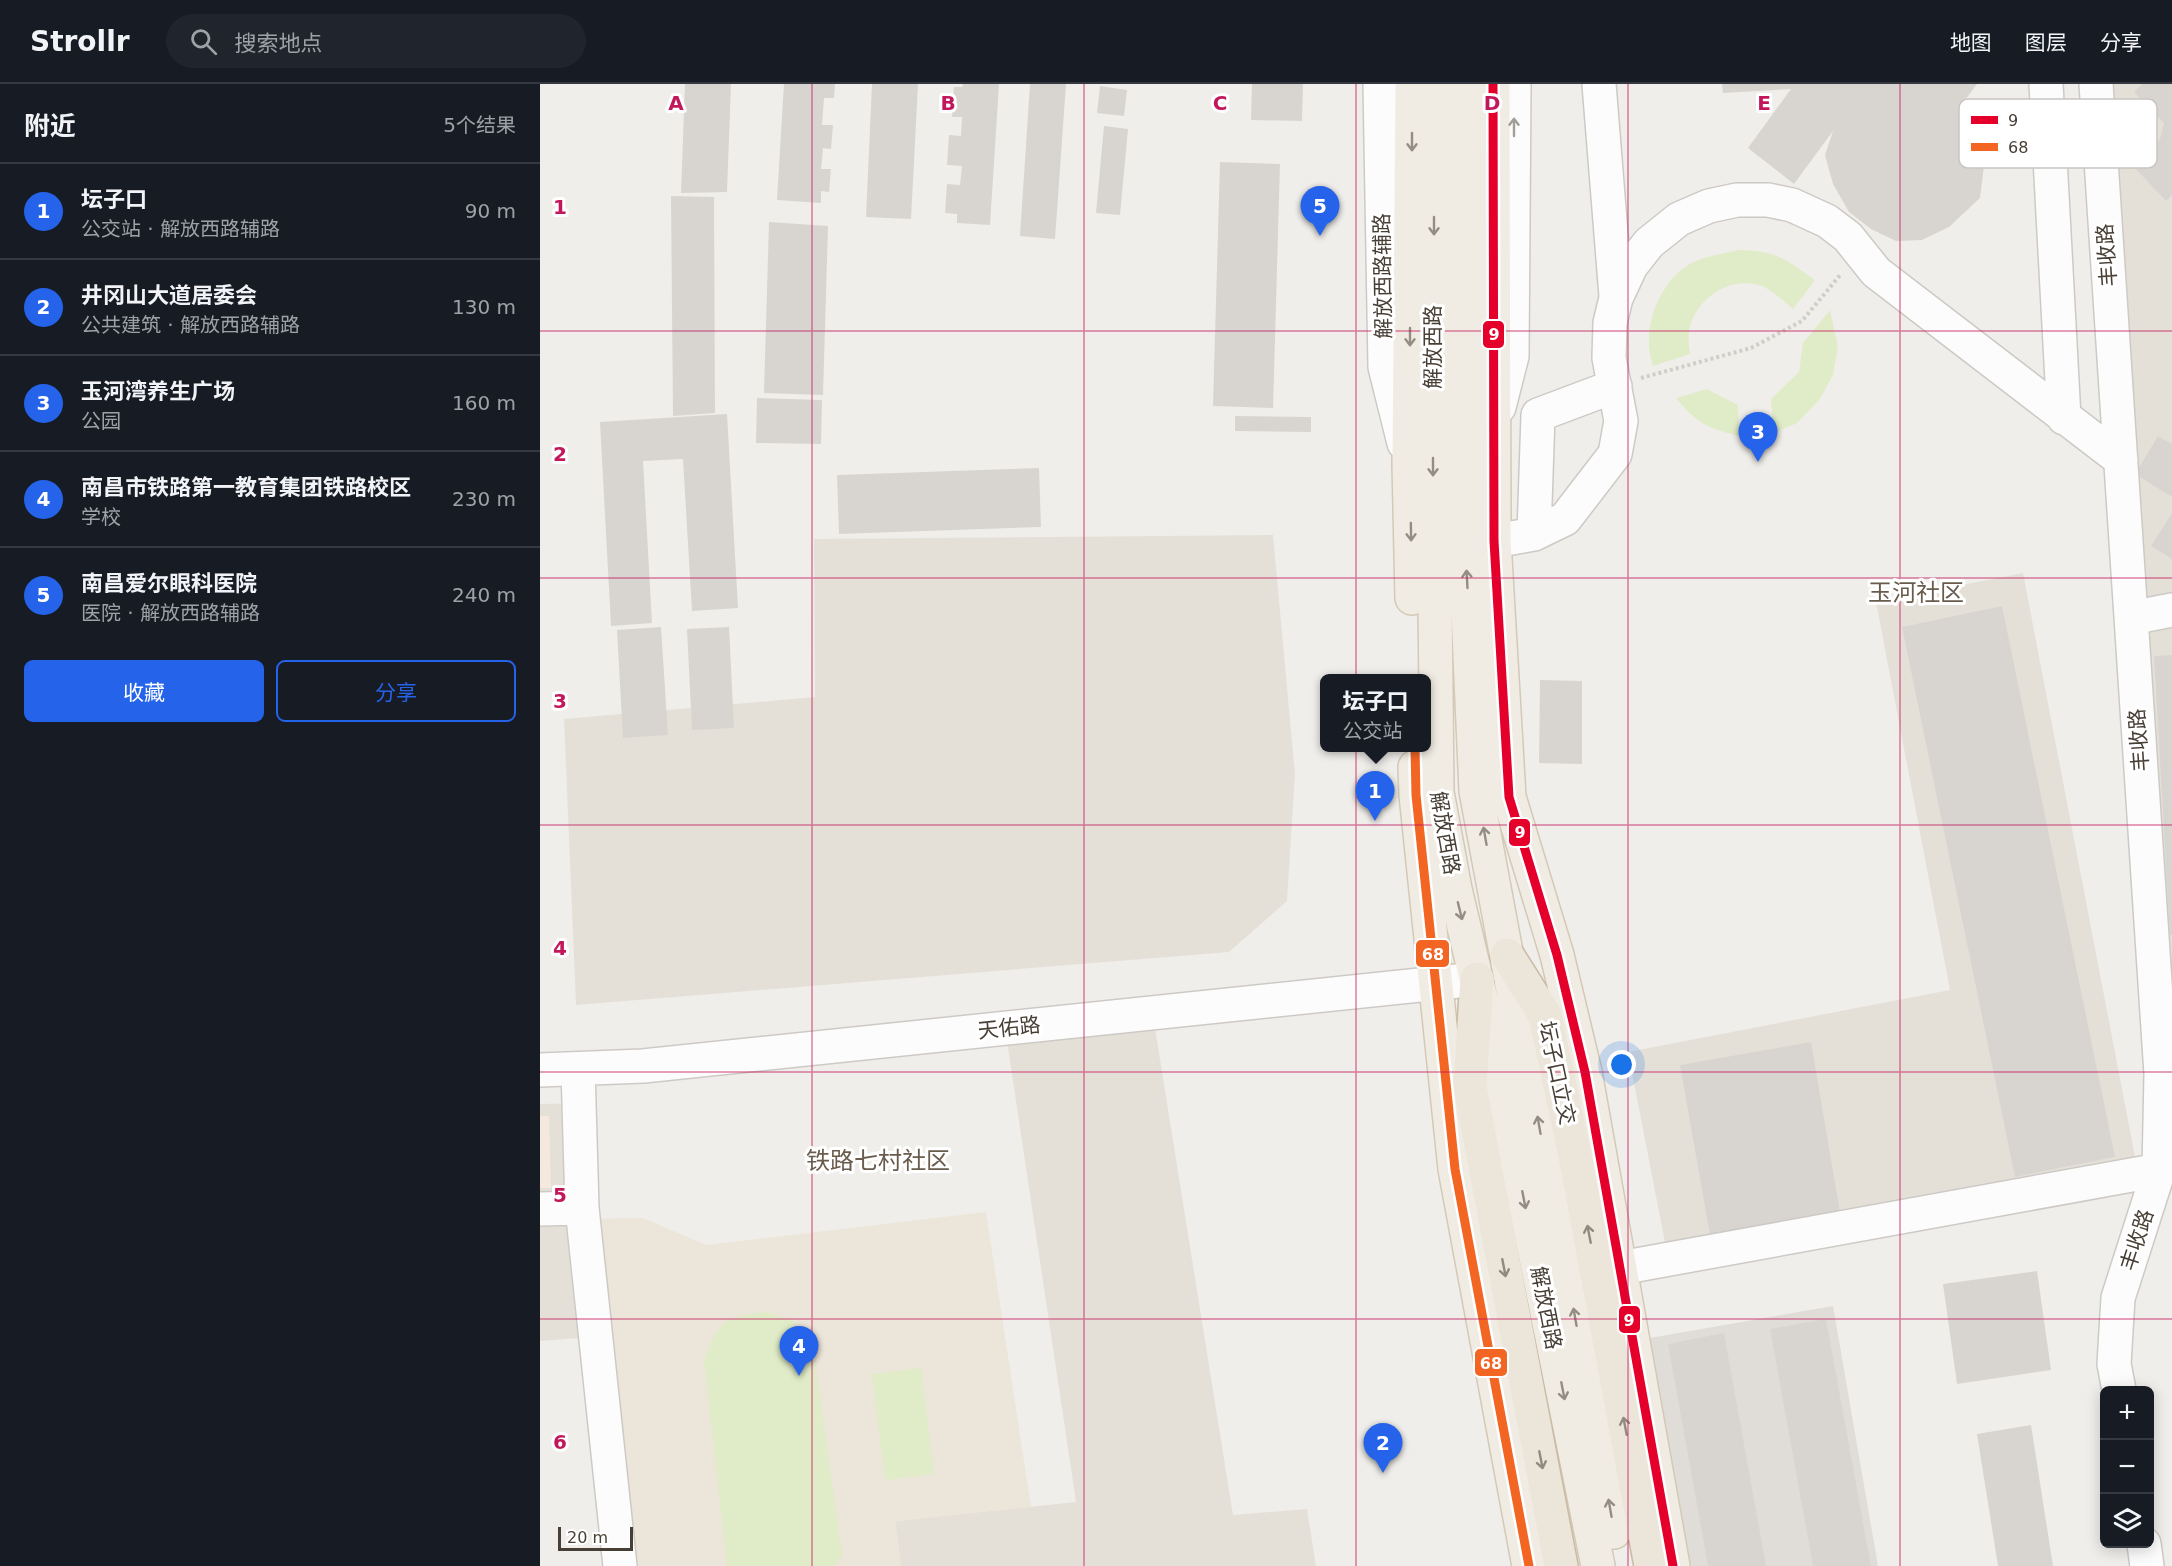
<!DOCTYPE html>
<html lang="zh">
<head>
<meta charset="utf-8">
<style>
	:root { --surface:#171b24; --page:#20242c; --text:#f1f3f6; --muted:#9ea1a6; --line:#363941; --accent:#2563eb }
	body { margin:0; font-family:"DejaVu Sans","Noto Sans SC",sans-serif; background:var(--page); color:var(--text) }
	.controls { position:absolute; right:18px; bottom:18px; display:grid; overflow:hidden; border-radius:9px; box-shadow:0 3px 15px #0003 }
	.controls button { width:54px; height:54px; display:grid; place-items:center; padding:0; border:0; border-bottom:2px solid var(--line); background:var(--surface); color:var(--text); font:30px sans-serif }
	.scale { position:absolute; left:18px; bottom:15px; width:75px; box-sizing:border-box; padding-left:6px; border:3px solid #473f35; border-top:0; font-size:16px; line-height:21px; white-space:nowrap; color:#473f35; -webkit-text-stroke:4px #fff; paint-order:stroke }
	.you { position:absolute; left:1082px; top:981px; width:21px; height:21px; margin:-15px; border:4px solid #fff; border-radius:50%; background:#1a73e8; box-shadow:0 0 0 9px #1a73e833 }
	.badge { display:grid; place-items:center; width:39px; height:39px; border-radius:50%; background:var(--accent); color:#fff; font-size:20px; font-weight:700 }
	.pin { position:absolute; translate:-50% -50px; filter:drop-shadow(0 2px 3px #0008) }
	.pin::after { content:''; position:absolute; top:32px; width:21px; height:18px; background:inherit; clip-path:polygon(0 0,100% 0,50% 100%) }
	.popup { position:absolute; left:780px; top:590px; width:111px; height:78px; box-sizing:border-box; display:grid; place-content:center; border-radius:9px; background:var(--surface); filter:drop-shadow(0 2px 4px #0005); font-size:20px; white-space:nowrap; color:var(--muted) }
	.popup b { font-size:22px; color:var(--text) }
	.popup::after { content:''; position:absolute; left:50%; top:100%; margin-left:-12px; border:12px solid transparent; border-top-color:var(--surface) }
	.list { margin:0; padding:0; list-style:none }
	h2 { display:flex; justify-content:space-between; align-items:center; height:78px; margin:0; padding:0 24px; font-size:26px }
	h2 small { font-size:20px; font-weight:400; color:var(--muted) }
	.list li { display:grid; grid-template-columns:39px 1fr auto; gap:18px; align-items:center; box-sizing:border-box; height:96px; padding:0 24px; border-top:2px solid var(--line) }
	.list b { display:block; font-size:22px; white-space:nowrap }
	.list p { margin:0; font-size:20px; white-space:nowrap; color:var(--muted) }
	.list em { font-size:20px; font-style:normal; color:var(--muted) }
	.actions { display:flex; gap:12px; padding:18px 24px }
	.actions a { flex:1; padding:14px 0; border:2px solid var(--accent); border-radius:9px; text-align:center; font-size:21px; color:var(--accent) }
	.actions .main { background:var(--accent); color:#fff }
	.icon { flex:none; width:33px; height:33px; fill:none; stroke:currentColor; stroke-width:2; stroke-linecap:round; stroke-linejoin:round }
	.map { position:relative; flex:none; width:1632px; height:1482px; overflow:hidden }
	header { display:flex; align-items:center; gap:36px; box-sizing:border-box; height:84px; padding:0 30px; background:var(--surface); border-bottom:2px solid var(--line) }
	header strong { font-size:28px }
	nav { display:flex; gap:33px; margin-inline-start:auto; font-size:21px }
	.search { width:420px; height:54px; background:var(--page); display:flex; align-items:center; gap:15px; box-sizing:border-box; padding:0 21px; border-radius:33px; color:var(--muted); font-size:22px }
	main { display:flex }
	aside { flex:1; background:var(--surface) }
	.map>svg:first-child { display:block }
	.residential { fill:#e5e0d7 }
	.commercial { fill:#f4e9dc }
	.industrial { fill:#e0ddd8 }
	.education { fill:#ece5d9 }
	.green { fill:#e0ecc8 }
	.building { fill:#d8d5d1 }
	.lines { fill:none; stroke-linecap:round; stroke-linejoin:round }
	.minor-casing { stroke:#cdcac6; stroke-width:36 }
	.major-casing { stroke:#d3c9b6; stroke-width:36 }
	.highway-casing { stroke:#c9baa4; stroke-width:36 }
	.path { stroke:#d1ceca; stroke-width:4; stroke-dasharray:3 3; stroke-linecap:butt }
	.minor { stroke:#fdfcfc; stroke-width:33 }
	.major { stroke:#f1ece3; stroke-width:33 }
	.highway { stroke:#ece5d9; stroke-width:33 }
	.bus-1-casing { stroke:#fff; stroke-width:14 }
	.bus-2-casing { stroke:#fff; stroke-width:14 }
	.bus-1 { stroke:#e4002b; stroke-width:9 }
	.bus-2 { stroke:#f26522; stroke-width:9 }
	.oneway { stroke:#a29e98 }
	.oneway2 { stroke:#948d83 }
	.oneway3 { stroke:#918a7f }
	.grid { fill:none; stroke:#c2185b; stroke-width:1.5; stroke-opacity:0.55 }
	.labels { text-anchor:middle; stroke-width:6; stroke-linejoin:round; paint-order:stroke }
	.street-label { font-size:21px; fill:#473f35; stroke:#fff }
	.quarter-label { font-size:24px; fill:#6a5c4c; stroke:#fff }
	.key { fill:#fff; stroke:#c8c5c2; stroke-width:1.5 }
	.key-label { font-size:16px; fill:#473f35 }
	.grid-label { font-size:20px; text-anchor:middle; font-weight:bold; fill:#c2185b; stroke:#fff; stroke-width:6; stroke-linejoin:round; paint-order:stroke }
	.line-badge { stroke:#fff; stroke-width:2 }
	.badge-label { font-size:16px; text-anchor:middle; font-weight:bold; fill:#fff }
</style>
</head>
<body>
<header>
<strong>Strollr</strong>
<div class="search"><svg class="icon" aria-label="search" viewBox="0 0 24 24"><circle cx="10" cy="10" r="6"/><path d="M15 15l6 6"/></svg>搜索地点</div>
<nav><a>地图</a><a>图层</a><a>分享</a></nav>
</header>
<main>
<aside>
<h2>附近<small>5个结果</small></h2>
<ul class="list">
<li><span class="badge">1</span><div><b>坛子口</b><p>公交站 · 解放西路辅路</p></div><em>90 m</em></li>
<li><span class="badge">2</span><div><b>井冈山大道居委会</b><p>公共建筑 · 解放西路辅路</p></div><em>130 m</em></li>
<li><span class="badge">3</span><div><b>玉河湾养生广场</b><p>公园</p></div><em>160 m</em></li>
<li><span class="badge">4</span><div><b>南昌市铁路第一教育集团铁路校区</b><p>学校</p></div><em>230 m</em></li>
<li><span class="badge">5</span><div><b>南昌爱尔眼科医院</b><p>医院 · 解放西路辅路</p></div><em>240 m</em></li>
</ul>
<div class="actions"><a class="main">收藏</a><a>分享</a></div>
</aside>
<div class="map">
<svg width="1632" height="1482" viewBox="0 0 1632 1482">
	<rect width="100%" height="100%" fill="#f0eeea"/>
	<path class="residential" d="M1543,0H1632V947Z
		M733,451L755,690L747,817L689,868L36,921L24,635L275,613L274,455Z
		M1483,489L1596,1078L1127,1169L1088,968L1410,906L1336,518Z
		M615,944L693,1431L767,1425L776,1482H361L355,1437L536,1418L467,957Z
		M51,1019L65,1252L0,1257V1020Z"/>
	<path class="commercial" d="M0,1032H9L11,1104H0Z"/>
	<path class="industrial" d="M1293,1222L1338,1482H1149L1110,1254Z"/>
	<path class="education" d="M446,1128L491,1423L355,1437L361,1482H68L29,1135L103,1134L166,1161Z"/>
	<path class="green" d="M1199,166C1238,167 1244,175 1275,196L1253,225C1242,216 1229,202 1214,200C1184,195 1155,217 1149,247C1148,254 1149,262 1150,270L1113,282C1101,249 1116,204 1145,183C1159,173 1182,170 1199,166Z
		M1290,226L1298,263L1293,291L1280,315L1257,339L1234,349L1231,315L1259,288L1263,259Z
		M1167,305L1198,321L1199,352C1169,345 1155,338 1136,314Z
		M227,1228L252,1236L266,1252L275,1276L302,1471L295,1482H187L164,1276C178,1237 187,1231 227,1228Z
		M381,1284L394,1390L345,1396L332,1290Z"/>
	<path class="building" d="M145,0H191L187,108L141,109Z
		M244,0H295L294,14H284L282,41H293L291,65L283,64L281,85H291L289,108L281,107V119L237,116Z
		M332,0H378L371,135L326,133Z
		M423,0H459L450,141L417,139V130L405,129L407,100L420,101L422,82L407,81L409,51L421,52L422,33H412L414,3H422Z
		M490,0H526L515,155L480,152Z
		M712,0H763L762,37L711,36Z
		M1182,0H1437L1422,20L1438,46L1445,74L1440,114L1409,143L1382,156L1356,157L1331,145L1309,128L1293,100L1285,71L1293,47L1254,100L1208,64L1251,5L1183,9Z
		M1602,0H1632V111L1626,117L1593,82L1620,55L1624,39L1594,8Z
		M560,2L587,6L584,32L557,29Z
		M564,42L588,45L580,131L556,129Z
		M680,78L740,80L733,324L673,322Z
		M131,112L174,113L175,329L133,332Z
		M229,138L288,142L283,311L224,309Z
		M217,314L282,316L281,360L216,359Z
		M187,330L198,524L152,527L143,375L103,377L112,539L71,542L60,338Z
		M695,332L771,333V348L695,347Z
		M1618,352L1632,360V413L1595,390Z
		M499,384L501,443L299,450L297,391Z
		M1632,429V475L1611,462Z
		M1462,522L1575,1073L1475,1093L1362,543Z
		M121,543L128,651L83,654L77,546Z
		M189,543L194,644L152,646L147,545Z
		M1632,571V851H1630L1614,572Z
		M1000,596L1042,597V680L999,679Z
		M1271,958L1300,1128L1170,1151L1140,981Z
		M1497,1187L1511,1286L1417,1300L1403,1200Z
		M1286,1235L1331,1482H1273L1230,1245Z
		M1184,1249L1226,1482H1168L1128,1260Z
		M1491,1341L1513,1482H1458L1437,1350Z"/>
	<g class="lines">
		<defs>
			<path id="minor" d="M840,0L845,283L864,359
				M1059,0L1076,212
				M1506,0L1524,334
				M1556,0L1621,990L1619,1086L1578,1214L1574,1280L1579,1306
				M959,323L972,272L974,0
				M994,450L998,331L1075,302
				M954,457L994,450L1025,435L1075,370L1081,337L1069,274L1070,239L1076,214L1091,182L1109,159L1139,135L1169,122L1197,116H1228L1252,121L1287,137L1308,153L1336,188L1581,376
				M1591,534L1632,526
				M38,985L42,1124L80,1482
				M0,986L103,982L937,895
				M0,1125L42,1124
				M1080,1184L1619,1086
				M1604,1460L1607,1482"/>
			<path id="major" d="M872,0L869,380L872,514
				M896,0L893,324L897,708L915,805L960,995L1058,1482
				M928,0L925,458L936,707L1074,1448
				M953,0L954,457L969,713L1017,871L1045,988L1133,1482
				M875,683L876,711L915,1085L989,1482"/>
			<path id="highway" d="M967,871L1005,931L1037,1082L1111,1482
				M937,895L930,1003L1021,1482"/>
		</defs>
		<use href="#minor" class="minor-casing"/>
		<use href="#major" class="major-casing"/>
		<use href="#highway" class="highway-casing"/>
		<path class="path" d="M1101,294L1211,264L1262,237L1301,190"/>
		<use href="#minor" class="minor"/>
		<use href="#major" class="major"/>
		<use href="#highway" class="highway"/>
		<defs>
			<path id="bus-1" d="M953,0L954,457L969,713L1017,871L1045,988L1133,1482"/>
			<path id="bus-2" d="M875,664L876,711L915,1085L989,1482"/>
		</defs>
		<use href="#bus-1" class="bus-1-casing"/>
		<use href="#bus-2" class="bus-2-casing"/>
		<use href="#bus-1" class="bus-1"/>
		<use href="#bus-2" class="bus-2"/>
	</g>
	<defs><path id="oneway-shaft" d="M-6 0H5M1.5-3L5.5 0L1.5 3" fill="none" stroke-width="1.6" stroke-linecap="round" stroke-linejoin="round" transform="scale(1.5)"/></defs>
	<use class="oneway" href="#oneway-shaft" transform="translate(974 43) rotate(-90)"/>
	<g class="oneway2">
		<use href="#oneway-shaft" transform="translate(872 58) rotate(90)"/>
		<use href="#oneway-shaft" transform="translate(894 142) rotate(90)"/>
		<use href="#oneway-shaft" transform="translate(870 253) rotate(90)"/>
		<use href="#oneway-shaft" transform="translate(893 383) rotate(90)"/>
		<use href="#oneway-shaft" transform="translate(871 448) rotate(89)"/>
		<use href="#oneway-shaft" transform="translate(927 495) rotate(-93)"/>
		<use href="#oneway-shaft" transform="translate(945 752) rotate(-100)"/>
		<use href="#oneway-shaft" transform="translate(920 827) rotate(76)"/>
		<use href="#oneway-shaft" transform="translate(999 1041) rotate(-100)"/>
		<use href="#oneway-shaft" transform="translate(984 1116) rotate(79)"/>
		<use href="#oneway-shaft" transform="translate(1035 1233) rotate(-100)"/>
		<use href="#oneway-shaft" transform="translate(1023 1307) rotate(79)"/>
		<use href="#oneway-shaft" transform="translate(1070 1424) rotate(-100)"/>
	</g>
	<g class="oneway3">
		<use href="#oneway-shaft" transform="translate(1049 1150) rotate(-101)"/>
		<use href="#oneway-shaft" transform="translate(964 1184) rotate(79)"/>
		<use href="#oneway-shaft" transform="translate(1085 1342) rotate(-101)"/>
		<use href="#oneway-shaft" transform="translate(1001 1376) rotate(79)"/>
	</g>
	<path class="grid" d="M272,0V1482M544,0V1482M816,0V1482M1088,0V1482M1360,0V1482M0,247H1632M0,494H1632M0,741H1632M0,988H1632M0,1235H1632"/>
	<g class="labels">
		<g class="street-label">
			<text transform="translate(1567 171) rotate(-94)" y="7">丰收路</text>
			<text transform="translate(843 192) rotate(-91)" y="7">解放西路辅路</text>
			<text transform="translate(893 263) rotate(-90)" y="7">解放西路</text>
			<text transform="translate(1599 656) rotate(-94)" y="7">丰收路</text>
			<text transform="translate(905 749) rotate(80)" y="7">解放西路</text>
			<text transform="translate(469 944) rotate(-6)" y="7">天佑路</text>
			<text transform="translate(1017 989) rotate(78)" y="7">坛子口立交</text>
			<text transform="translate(1597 1156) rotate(-72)" y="7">丰收路</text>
			<text transform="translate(1006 1224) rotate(79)" y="7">解放西路</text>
		</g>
		<g class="quarter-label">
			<text x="1376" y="517">玉河社区</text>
			<text x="338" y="1085">铁路七村社区</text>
		</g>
	</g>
	<rect x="1419" y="15" width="198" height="69" rx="9" class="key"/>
	<rect x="1431" y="32" width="27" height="8" fill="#e4002b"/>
	<rect x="1431" y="59" width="27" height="8" fill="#f26522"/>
	<g class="key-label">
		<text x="1468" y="42">9</text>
		<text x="1468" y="69">68</text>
	</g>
	<g class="grid-label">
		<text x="136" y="26">A</text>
		<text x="408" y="26">B</text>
		<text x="680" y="26">C</text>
		<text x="952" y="26">D</text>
		<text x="1224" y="26">E</text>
		<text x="20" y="130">1</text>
		<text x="20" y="377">2</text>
		<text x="20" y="624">3</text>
		<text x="20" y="871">4</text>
		<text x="20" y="1118">5</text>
		<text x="20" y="1365">6</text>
	</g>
	<g class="line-badge">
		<rect x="942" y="236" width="23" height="29" rx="6" fill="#e4002b"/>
		<rect x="968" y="734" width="23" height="29" rx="6" fill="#e4002b"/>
		<rect x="875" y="855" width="35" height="29" rx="6" fill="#f26522"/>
		<rect x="1078" y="1221" width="23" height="29" rx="6" fill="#e4002b"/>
		<rect x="934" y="1264" width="34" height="29" rx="6" fill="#f26522"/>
	</g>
	<g class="badge-label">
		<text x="954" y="256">9</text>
		<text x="980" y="754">9</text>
		<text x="893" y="876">68</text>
		<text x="1089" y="1242">9</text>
		<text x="951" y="1285">68</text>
	</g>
</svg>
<div class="controls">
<button>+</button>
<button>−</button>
<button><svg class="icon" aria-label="layers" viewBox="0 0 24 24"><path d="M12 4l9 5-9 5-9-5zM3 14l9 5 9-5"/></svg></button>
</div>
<div class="scale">20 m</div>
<div class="you"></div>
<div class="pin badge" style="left:835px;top:737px">1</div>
<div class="popup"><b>坛子口</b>公交站</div>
<div class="pin badge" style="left:843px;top:1389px">2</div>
<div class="pin badge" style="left:1218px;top:378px">3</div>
<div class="pin badge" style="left:259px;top:1292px">4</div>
<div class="pin badge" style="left:780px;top:152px">5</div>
</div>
</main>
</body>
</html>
